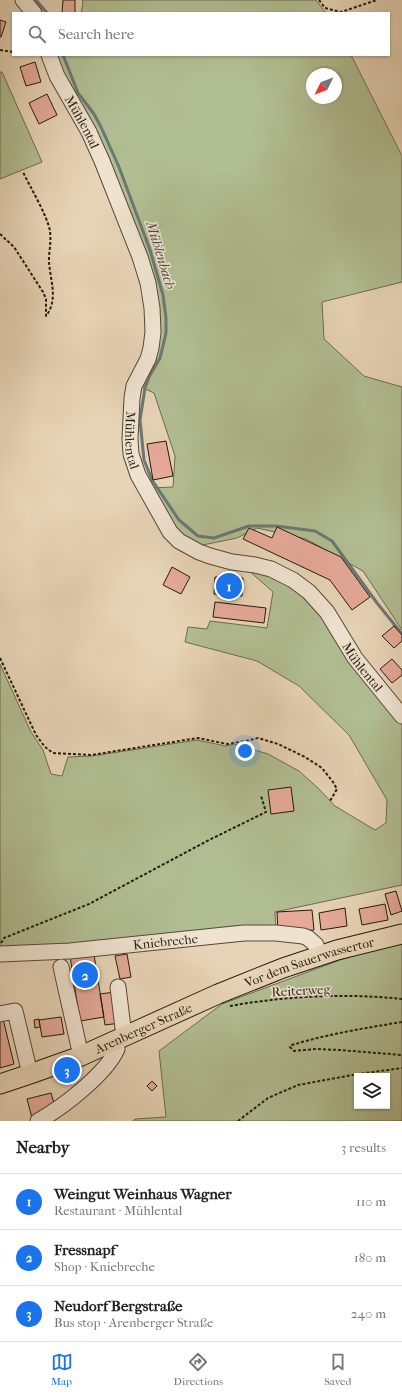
<!DOCTYPE html>
<html lang="en">
<head>
<meta charset="utf-8">
<style>
	:root { --surface:#fff; --page:#f2f2f2; --text:#222; --muted:#767676; --line:#e0e0e0; --accent:#1a73e8 }
	body { margin:0; font-family:"IM FELL French Canon",serif; background:var(--page); color:var(--text) }
	.controls { position:absolute; right:12px; bottom:12px; display:grid; overflow:hidden; border-radius:0px; box-shadow:0 1px 3px #0004 }
	.controls button { width:36px; height:36px; display:grid; place-items:center; padding:0; border:0; border-bottom:1px solid var(--line); background:var(--surface); color:var(--text); font:20px sans-serif }
	.compass { position:absolute; left:306px; top:68px; width:36px; height:36px; border-radius:50%; background:var(--surface); box-shadow:0 1px 3px #0004; rotate:227deg }
	.you { position:absolute; left:245px; top:751px; width:14px; height:14px; margin:-10px; border:3px solid #fff; border-radius:50%; background:#1a73e8; box-shadow:0 0 0 6px #1a73e833 }
	.badge { display:grid; place-items:center; width:26px; height:26px; border-radius:50%; background:var(--accent); color:#fff; font-size:13px; font-weight:700 }
	.pin { position:absolute; translate:-50% -50%; border:2px solid #fff; box-shadow:0 1px 4px #0006 }
	.list { margin:0; padding:0; list-style:none }
	h2 { display:flex; justify-content:space-between; align-items:center; height:52px; margin:0; padding:0 16px; font-size:17px }
	h2 small { font-size:13px; font-weight:400; color:var(--muted) }
	.list li { display:grid; grid-template-columns:26px 1fr auto; gap:12px; align-items:center; box-sizing:border-box; height:56px; padding:0 16px; border-top:1px solid var(--line) }
	.list b { display:block; font-size:15px; white-space:nowrap }
	.list p { margin:0; font-size:13px; white-space:nowrap; color:var(--muted) }
	.list em { font-size:13px; font-style:normal; color:var(--muted) }
	.icon { flex:none; width:22px; height:22px; fill:none; stroke:currentColor; stroke-width:2; stroke-linecap:round; stroke-linejoin:round }
	.map { position:relative; flex:none; width:402px; height:1121px; overflow:hidden }
	.search { position:absolute; background:var(--surface); box-shadow:0 1px 3px #0004; left:12px; right:12px; top:12px; height:44px; display:flex; align-items:center; gap:10px; box-sizing:border-box; padding:0 14px; border-radius:0px; color:var(--muted); font-size:15px }
	.sheet { height:220px; background:var(--surface) }
	nav { display:flex; justify-content:space-around; align-items:center; box-sizing:border-box; height:56px; border-top:1px solid var(--line); background:var(--surface); font-size:11px; color:var(--muted) }
	nav a { display:grid; justify-items:center; gap:2px }
	nav .on { color:var(--accent) }
	.map>svg:first-child { display:block }
	.green { fill:#b1be92; stroke:#6b6c50; fill-rule:evenodd }
	.lines { fill:none; stroke-linecap:round; stroke-linejoin:round }
	.stream { stroke:#6b7874; stroke-width:3 }
	.building { fill:#e6aa98; stroke:#251a0f }
	.minor-casing { stroke:#564839; stroke-width:17 }
	.major-casing { stroke:#251a0f; stroke-width:21 }
	.path { stroke:#251a0f; stroke-width:2; stroke-dasharray:3 2; stroke-linecap:butt }
	.minor { stroke:#efe3d0; stroke-width:15 }
	.major { stroke:#e7d4b6; stroke-width:19 }
	.labels { text-anchor:middle; stroke-width:3; stroke-linejoin:round; paint-order:stroke }
	.street-label { font-size:13px; fill:#251a0f; stroke:#efe3d0 }
	.water-label { font-size:14px; font-style:italic; fill:#484941; stroke:#efe3d0 }
</style>
</head>
<body>
<div class="map">
<svg width="402" height="1121" viewBox="0 0 402 1121">
	<rect width="100%" height="100%" fill="#e7d4b6"/>
	<filter id="stains"><feTurbulence type="fractalNoise" baseFrequency=".005" numOctaves="4"/><feColorMatrix values="0 0 0 0 .2 0 0 0 0 .09 0 0 0 0 .02 0 0 0 .5 -.17"/></filter>
	<radialGradient id="worn" r=".72"><stop offset=".6" stop-color="#630" stop-opacity="0"/><stop offset="1" stop-color="#630" stop-opacity=".3"/></radialGradient>
	<path class="green" d="M82,0H316L325,12L331,13H81L83,3Z
		M52,55H351L402,156V282L322,302L324,339L364,376L402,387V630L363,571L306,539L257,528L237,538L198,546L179,535L150,488L173,487L175,456L154,393L137,385L158,313ZM312,74H336V98H312Z
		M0,72H2L42,162L0,179Z
		M247,569L266,573L292,587L318,609L402,724V885L275,912L276,931L0,951V664L31,732L43,750L51,774L62,776L68,757L92,756L197,740L226,746L234,744L268,754L299,771L318,788L335,806L375,830L386,823L387,800L349,735L299,686L257,661L185,642L188,627L207,629L210,621L267,628L273,592Z
		M402,941V1121H133L135,1119L166,1117L159,1051L222,1004L340,960ZM357,1076H387V1106H357Z"/>
	<g class="lines">
		<path class="stream" d="M36,0L47,13
			M63,55L78,93L94,114L101,127L119,167L150,250L163,295L166,318V333L160,358L149,377L145,388L140,420L144,460L152,480L179,520L198,536L214,538L249,526H276L315,531L332,541L377,603L402,634"/>
	</g>
	<path class="building" d="M63,0H75V13H62Z
		M0,20L6,22L1,37H0Z
		M35,62L41,82L26,86L20,67Z
		M47,94L57,115L39,124L29,103Z
		M166,441L173,476L153,480L147,444Z
		M277,527L341,557L370,597L352,610L330,580L243,539L249,528L272,538Z
		M172,567L190,577L181,594L163,585Z
		M215,577L243,578L242,596L214,594Z
		M215,602L266,608L264,623L213,617Z
		M394,626L402,635V641L394,648L382,636Z
		M392,659L402,670V675L392,683L380,669Z
		M291,787L294,811L271,814L268,790Z
		M396,891L402,911L391,915L385,894Z
		M385,904L388,920L362,925L359,909Z
		M345,908L347,926L321,930L319,913Z
		M312,910L314,930L278,932L277,912Z
		M127,954L131,977L120,979L115,956Z
		M94,955L104,1017L80,1021L70,956Z
		M115,992L120,1023L105,1025L100,994Z
		M61,1017L64,1034L42,1037L39,1020Z
		M0,1019H3L14,1064L0,1068Z
		M39,1019L40,1027L35,1028L34,1020Z
		M152,1081L157,1086L152,1091L147,1086Z
		M51,1093L55,1107L32,1118L27,1099Z"/>
	<g class="lines">
		<defs>
			<g id="minor">
				<path d="M23,0L34,13"/>
				<path id="s1" d="M49,55L57,76L89,132L102,161L140,257L148,283L152,308L153,332L151,348L148,359L134,386L132,398L130,439L131,454L138,475L170,532L179,541L199,552L210,556L232,562L255,565L271,569L293,580L309,592L327,612L355,658L402,716"/>
				<path id="s2" d="M0,954L70,951L244,933H276L303,936L308,938L316,945L319,956"/>
				<path d="M61,967L81,1056"/>
				<path d="M118,987L124,1036"/>
				<path d="M0,1014L15,1011L30,1074"/>
				<path d="M38,1121C62,1108 106,1074 117,1049L115,1040"/>
			</g>
			<g id="major">
				<path id="s3" d="M0,1084L30,1074L81,1056L218,994L283,968L337,950L402,934"/>
			</g>
		</defs>
		<use href="#minor" class="minor-casing"/>
		<use href="#major" class="major-casing"/>
		<path class="path" d="M319,0L325,8L341,12L377,0
			M0,50L13,52
			M0,234L14,247L43,292L46,299V316C60,298 48,276 49,256C50,247 51,239 50,231C47,215 30,187 23,172
			M0,658L36,735L45,747L53,753L91,755L198,738L227,744L246,741L258,738L278,744L305,757L322,768L333,782L337,789L330,801
			M1,943L4,938L89,904L209,840L266,812L261,796
			M230,1006C286,996 345,993 402,999
			M402,1022C365,1028 328,1034 292,1045L290,1047L294,1051L315,1049L340,1050L402,1055
			M238,1121L268,1098L298,1085L358,1074L402,1068"/>
		<use href="#minor" class="minor"/>
		<use href="#major" class="major"/>
	</g>
	<g class="labels">
		<g class="street-label">
			<text dy="5" stroke="none"><textPath href="#s1" startOffset="75">Mühlental</textPath></text>
			<text dy="5" stroke="none"><textPath href="#s1" startOffset="411">Mühlental</textPath></text>
			<text dy="5" stroke="none"><textPath href="#s1" startOffset="759">Mühlental</textPath></text>
			<text dy="5" stroke="none"><textPath href="#s2" startOffset="166">Kniebreche</textPath></text>
			<text dy="5" stroke="none"><textPath href="#s3" startOffset="333">Vor dem Sauerwassertor</textPath></text>
			<text transform="translate(301 990) rotate(-3)" y="5">Reiterweg</text>
			<text dy="5" stroke="none"><textPath href="#s3" startOffset="154">Arenberger Straße</textPath></text>
		</g>
		<g class="water-label">
			<text transform="translate(161 255) rotate(73)" y="5">Mühlenbach</text>
		</g>
	</g>
	<rect width="100%" height="100%" filter="url(#stains)"/>
	<rect width="100%" height="100%" fill="url(#worn)"/>
</svg>
<div class="controls">
<button><svg class="icon" aria-label="layers" viewBox="0 0 24 24"><path d="M12 4l9 5-9 5-9-5zM3 14l9 5 9-5"/></svg></button>
</div>
<svg class="compass" viewBox="-18 -18 36 36"><path d="M0-13l5 13h-10z" fill="#e53935"/><path d="M0 13l5-13h-10z" fill="#767676"/></svg>
<div class="you"></div>
<div class="pin badge" style="left:229px;top:586px">1</div>
<div class="pin badge" style="left:85px;top:975px">2</div>
<div class="pin badge" style="left:67px;top:1070px">3</div>
<div class="search"><svg class="icon" aria-label="search" viewBox="0 0 24 24"><circle cx="10" cy="10" r="6"/><path d="M15 15l6 6"/></svg>Search here</div>
</div>
<section class="sheet">
<h2>Nearby<small>3 results</small></h2>
<ul class="list">
<li><span class="badge">1</span><div><b>Weingut Weinhaus Wagner</b><p>Restaurant · Mühlental</p></div><em>110 m</em></li>
<li><span class="badge">2</span><div><b>Fressnapf</b><p>Shop · Kniebreche</p></div><em>180 m</em></li>
<li><span class="badge">3</span><div><b>Neudorf Bergstraße</b><p>Bus stop · Arenberger Straße</p></div><em>240 m</em></li>
</ul>
</section>
<nav>
<a class="on"><svg class="icon" aria-label="map" viewBox="0 0 24 24"><path d="M3 6l6-2 6 2 6-2v14l-6 2-6-2-6 2zM9 4v14M15 6v14"/></svg>Map</a>
<a><svg class="icon" aria-label="directions" viewBox="0 0 24 24"><path d="M12 3l9 9-9 9-9-9zM9 14v-3h6M13 9l2 2-2 2"/></svg>Directions</a>
<a><svg class="icon" aria-label="saved" viewBox="0 0 24 24"><path d="M7 4h10v16l-5-4-5 4z"/></svg>Saved</a>
</nav>
</body>
</html>
